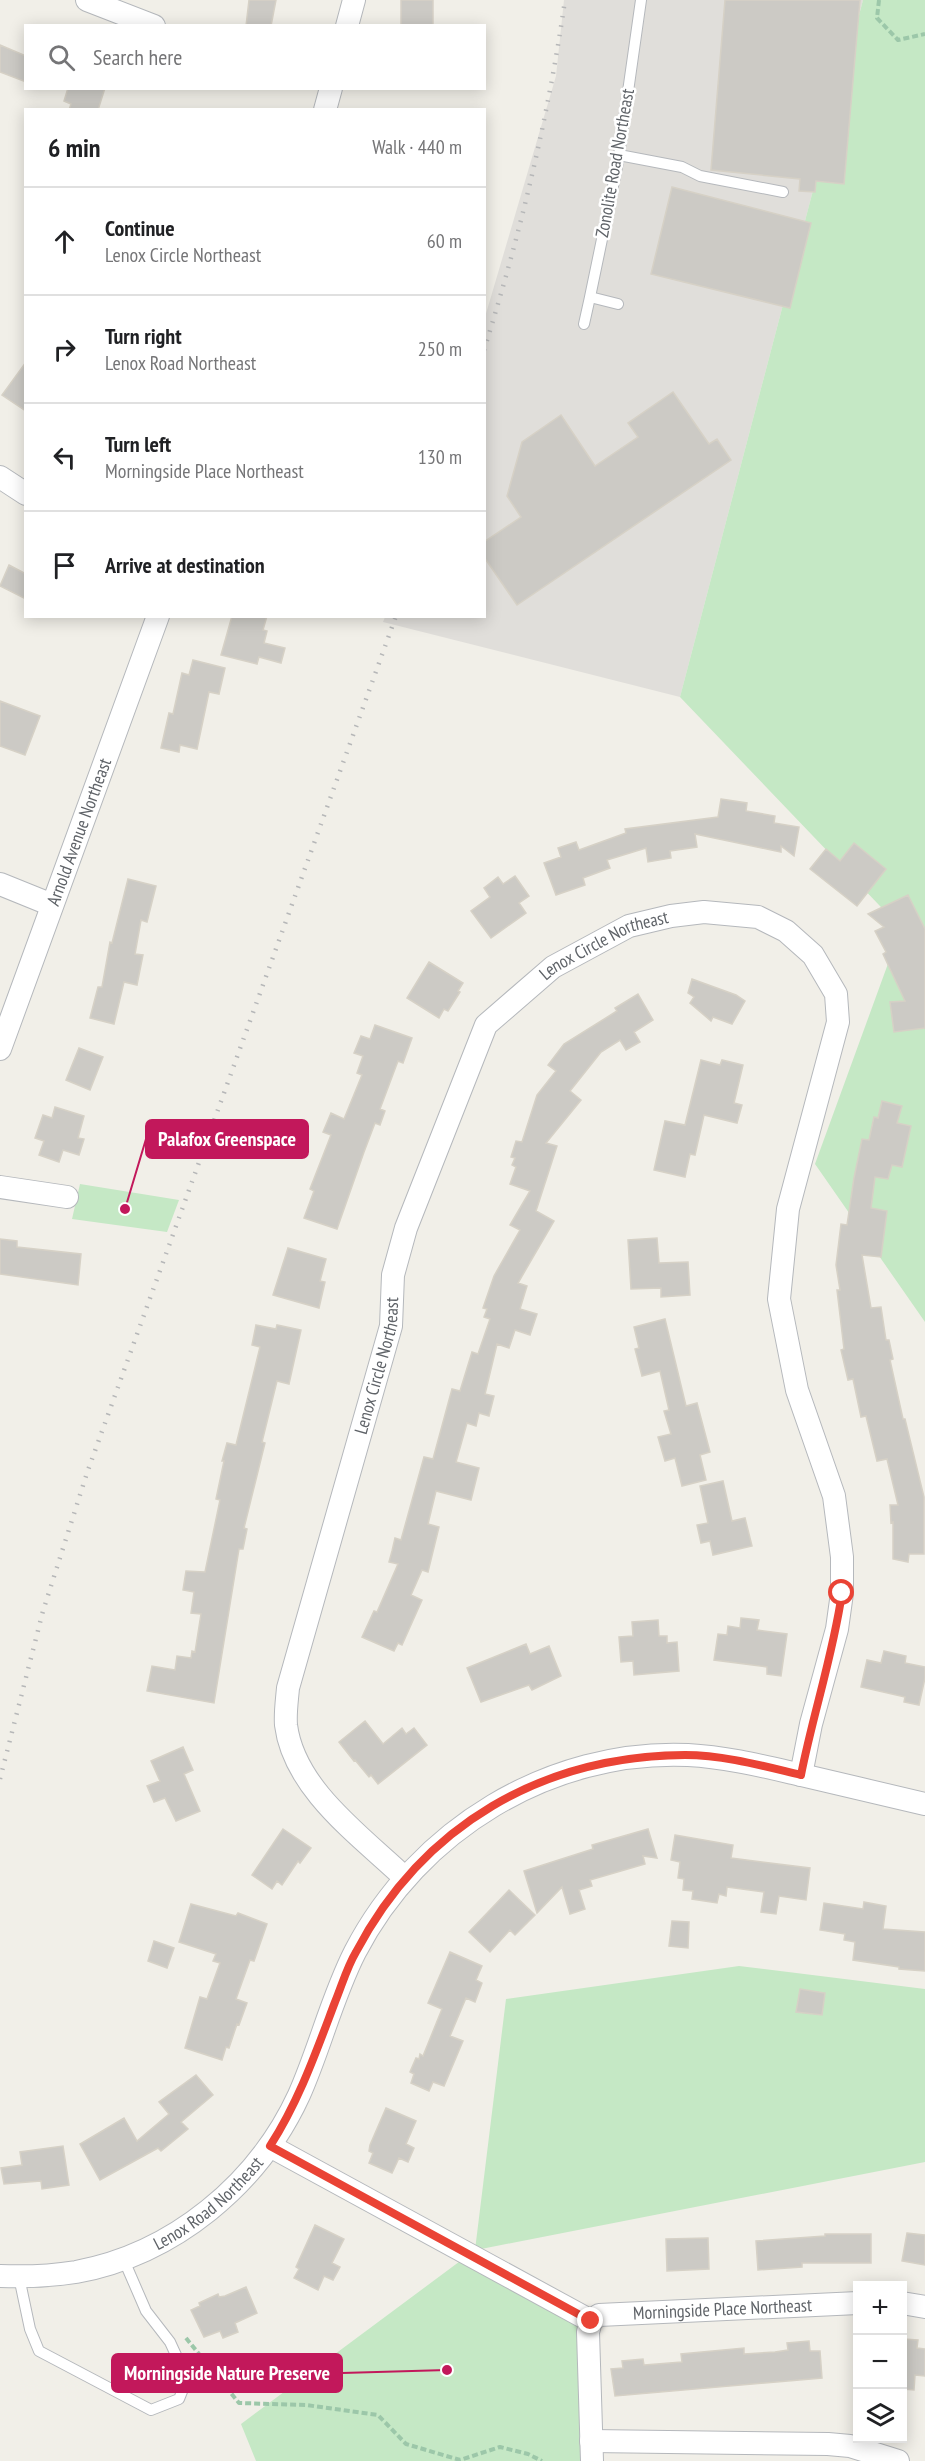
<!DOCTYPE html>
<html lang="en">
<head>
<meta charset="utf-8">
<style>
	:root { --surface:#fff; --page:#f6f6f6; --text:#202124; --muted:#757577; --line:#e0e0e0 }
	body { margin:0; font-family:"PT Sans Narrow",sans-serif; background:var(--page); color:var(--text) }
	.controls { position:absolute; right:18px; bottom:18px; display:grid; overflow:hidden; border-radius:0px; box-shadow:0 3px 15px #0003 }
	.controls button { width:54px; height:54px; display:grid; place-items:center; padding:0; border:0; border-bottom:2px solid var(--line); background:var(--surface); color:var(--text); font:30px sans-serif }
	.stop { position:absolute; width:18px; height:18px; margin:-14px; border:4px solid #ea4335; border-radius:50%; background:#fff }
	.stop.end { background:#ea4335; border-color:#fff; box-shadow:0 2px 6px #0008 }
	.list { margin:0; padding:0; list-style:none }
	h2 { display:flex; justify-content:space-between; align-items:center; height:78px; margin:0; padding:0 24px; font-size:26px }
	h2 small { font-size:20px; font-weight:400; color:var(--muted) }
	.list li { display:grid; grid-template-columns:39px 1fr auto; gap:18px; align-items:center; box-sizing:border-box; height:108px; padding:0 24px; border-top:2px solid var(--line) }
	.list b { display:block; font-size:22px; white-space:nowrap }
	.list p { margin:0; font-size:20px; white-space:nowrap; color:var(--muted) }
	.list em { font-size:20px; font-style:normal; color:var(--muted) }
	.icon { flex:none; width:33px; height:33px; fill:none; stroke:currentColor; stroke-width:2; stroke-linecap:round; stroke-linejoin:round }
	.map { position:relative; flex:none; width:925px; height:2461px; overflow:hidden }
	.search { position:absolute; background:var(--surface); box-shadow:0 3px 15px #0003; left:24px; top:24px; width:462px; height:66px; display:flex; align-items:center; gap:15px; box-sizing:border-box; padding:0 21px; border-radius:0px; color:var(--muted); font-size:22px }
	.panel { position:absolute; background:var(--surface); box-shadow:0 3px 15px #0003; left:24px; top:108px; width:462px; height:510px; border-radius:0px }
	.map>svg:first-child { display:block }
	.industrial { fill:#e0deda }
	.green { fill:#c5e8c5 }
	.building { fill:#cccac5; stroke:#d6d1c6; stroke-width:1.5 }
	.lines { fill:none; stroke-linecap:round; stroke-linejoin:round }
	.lane-casing { stroke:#b5b8bc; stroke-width:12 }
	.street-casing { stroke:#b5b8bc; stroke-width:24 }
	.path { stroke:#9cc7a9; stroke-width:4; stroke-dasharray:6 3; stroke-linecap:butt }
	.lane { stroke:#fff; stroke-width:10 }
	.street { stroke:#fff; stroke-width:22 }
	.rail { stroke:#b6b7b8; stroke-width:4.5; stroke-dasharray:1.5 8; stroke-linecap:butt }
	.route { stroke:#ea4335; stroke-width:8 }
	.labels { text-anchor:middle; stroke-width:5; stroke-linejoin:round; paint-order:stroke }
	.street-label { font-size:18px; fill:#5f6368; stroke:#fff }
	.leader { fill:none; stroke:#c2185b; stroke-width:2 }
	.callout-dot { fill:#c2185b; stroke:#fff; stroke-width:2 }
	.callout { fill:#c2185b; stroke:#c2185b; stroke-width:2 }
	.callout-label { font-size:20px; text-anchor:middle; font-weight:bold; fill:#fff }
</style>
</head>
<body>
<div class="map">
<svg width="925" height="2461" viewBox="0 0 925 2461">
	<rect width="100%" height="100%" fill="#f1efe8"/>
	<path class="industrial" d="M564,0H863L680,697L383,622L385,617L484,616L485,317L556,76Z"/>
	<path class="green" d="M863,0H925V1322L815,1164L901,928L680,697Z
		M80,1184L179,1200L167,1232L72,1219Z
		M739,1966L925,1989V2162L476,2250L581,2324L580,2461H256L241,2424L475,2250L506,1999Z"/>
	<path class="building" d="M249,0H276L271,26H246Z
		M401,0H433V26H401Z
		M725,0H860L844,184L816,181L815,192L799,191L800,179L711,170Z
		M0,45L26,56V82L0,72Z
		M68,88H105L98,110H69L71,104L64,101Z
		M672,187L811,223L790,308L651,274Z
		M26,362V411L2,395Z
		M673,392L709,444L717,439L731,460L517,605L484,557V542L521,517L507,496L522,442L561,415L595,466L638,437L628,423Z
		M9,565L26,574V599L0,586Z
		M232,616H267L263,630L267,631L264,643L285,648L281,663L259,657L257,664L221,655Z
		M193,660L225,668L219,694L209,692L197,749L180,745L179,752L161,748L169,713L173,714L182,673L189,675Z
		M0,701L40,716L25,755L0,746Z
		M721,799L747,803L746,811L775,816L774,823L799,827L794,856L781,846V852L695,834L697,847L670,851L671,858L648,862L646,848L607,860L610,868L583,878L585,885L556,895L544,863L561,857L558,848L576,842L579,850L626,833L625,829L718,817Z
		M854,843L886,869L857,906L810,869L826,849L840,861Z
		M515,876L529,896L519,903L526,913L491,938L471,911L490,897L484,888L498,877L503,884Z
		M128,879L156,886L147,922L141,920L135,954L143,955L137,985L124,982L114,1024L90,1018L98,987H102L110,942L112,943Z
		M908,895L925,929V1028L894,1032L890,1002L905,1001L883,954L886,952L875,931L884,927L868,914Z
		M429,962L463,983L458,991L460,992L448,1011L444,1009L439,1018L407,998Z
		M692,979L736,995L745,1001L732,1024L713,1017L711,1021L690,1003L694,997L688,993Z
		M638,994L653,1020L634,1032L640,1042L626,1050L620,1040L601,1052L570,1091L581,1100L546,1143L557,1146L536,1211L554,1221L518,1283L527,1286L520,1309L537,1314L530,1335L515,1330L509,1348L497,1344L485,1394L494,1396L489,1416L479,1413L476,1426L467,1423L456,1462L479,1468L471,1500L436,1491L428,1524L439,1527L428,1572L422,1570L411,1595L422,1600L402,1645L398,1643L394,1651L362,1637L374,1611L377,1612L398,1564L389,1562L392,1551L395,1538L401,1540L424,1457L433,1459L452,1389L460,1391L472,1352L478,1354L490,1319L484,1317L487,1309L483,1308L494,1276L520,1230L510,1225L530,1191L510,1184L516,1167L512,1165L515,1158L511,1157L516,1141L522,1142L537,1095L556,1071L548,1065L564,1044L617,1011L615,1008Z
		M375,1025L412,1038L403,1063L398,1061L380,1109L385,1111L380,1125L375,1123L364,1152L337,1229L304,1218L314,1191L310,1189L331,1135L323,1132L331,1113L344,1119L362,1075L357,1073L363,1056L354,1053L361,1036L370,1039Z
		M79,1048L103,1057L90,1090L66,1080Z
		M701,1060L720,1065L722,1060L743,1065L734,1103L742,1105L737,1123L704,1115L695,1155L690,1154L685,1177L654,1170L665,1121L685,1125Z
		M882,1101L902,1106L897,1123L911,1126L902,1167L892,1165L888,1179L875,1177L871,1208L887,1211L881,1257L862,1255L871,1308L881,1307L886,1340H889L893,1359L890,1360L903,1419H905L924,1497V1554H909L908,1562L893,1559V1522L891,1523L890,1505H898L887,1459L877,1461L866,1416L861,1417L853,1379L848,1380L841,1350L844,1349L837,1290H840L836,1265L841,1224L847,1225L854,1178L862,1139L869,1140L874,1117L878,1118Z
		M55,1107L84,1116L78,1138L84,1139L79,1155L63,1150L59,1162L39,1155L44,1141L35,1138L43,1115L52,1118Z
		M657,1238L659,1263L688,1262L690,1295L661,1297V1288L631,1289L628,1240Z
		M0,1239L17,1241V1247L81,1254L78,1285L0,1274Z
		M288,1248L326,1259L320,1281L325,1282L319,1308L273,1295Z
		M665,1319L686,1406L697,1403L710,1452L700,1455L706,1480L682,1486L675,1458L665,1461L658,1437L671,1434L664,1411L669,1410L660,1371L642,1376L635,1349L639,1348L634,1327Z
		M256,1325L276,1329L277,1325L301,1330L289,1384L277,1381L262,1442L265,1443L244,1528L247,1529L243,1549H239L214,1703L147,1691L152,1666L175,1670L177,1656L191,1658L192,1651L195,1652L201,1614L191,1613L194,1592L183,1590L186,1571L205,1572L220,1500L216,1499L224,1461H222L227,1443L236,1445L260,1347L252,1345Z
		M723,1481L732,1521L745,1518L752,1546L713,1555L710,1541L701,1543L697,1525L708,1523L700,1486Z
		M741,1618L759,1620L757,1630L787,1634L781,1676L767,1674V1667L714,1660L718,1634L727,1635L728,1626L740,1628Z
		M658,1620L659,1636H667V1643L677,1642L679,1671L634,1675L633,1661L621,1662L619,1637L633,1636L632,1622Z
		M526,1644L530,1654L549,1646L561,1676L532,1690L529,1685L481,1702L467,1668Z
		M884,1651L906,1656L905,1663L925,1667V1678L919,1705L904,1702L905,1697L861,1687L867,1660L881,1663Z
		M365,1721L383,1744L402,1728L406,1734L414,1728L427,1745L378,1784L371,1775L369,1777L355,1760L354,1761L339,1742Z
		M183,1747L193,1770L184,1774L200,1811L176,1821L165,1798L154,1802L147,1786L160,1781L151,1761Z
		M283,1829L311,1848L300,1863L298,1861L282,1885L277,1881L272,1889L252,1875Z
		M648,1829L657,1858L643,1856L645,1864L590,1880L592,1886L579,1890L585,1909L570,1914L562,1887L537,1913L524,1871L593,1849L592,1845Z
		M675,1835L733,1845L731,1858L810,1868L806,1900L779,1896L776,1914L761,1912L764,1892L727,1887L726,1896L719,1894L717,1903L692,1899L693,1891L683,1890L684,1879L678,1878L680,1862L671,1860Z
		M509,1890L535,1915L515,1935L510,1930L490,1952L469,1932Z
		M864,1902L886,1906L883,1929L925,1932V1971L899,1969V1967L853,1960L855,1942L844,1940L845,1934L820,1930L824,1903L863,1909Z
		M191,1904L236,1916L238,1913L267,1924L254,1961L250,1960L236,1999L247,2003L239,2025L237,2024L229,2048L226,2047L222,2060L185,2048L200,1997L207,1999L220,1963L213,1961L216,1954L179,1942Z
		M672,1921L689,1922L688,1948L669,1946Z
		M154,1941L174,1948L167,1968L148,1961Z
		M450,1952L482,1966L476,1980L482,1983L475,2002L466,1998L450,2036L463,2041L444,2086L433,2082L429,2091L411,2083L414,2074L410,2072L416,2058L419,2059L420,2054L423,2056L442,2009L428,2003Z
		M800,1989L825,1993L822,2015L796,2012Z
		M196,2075L213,2095L181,2122L188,2129L161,2151L158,2148L100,2180L80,2144L124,2118L137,2141L169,2114L159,2102Z
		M386,2108L416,2121L406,2144L414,2148L408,2162L399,2158L392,2173L369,2163L373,2153L369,2151L370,2145Z
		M63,2146L69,2185L42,2189L41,2181L4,2184L1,2168L22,2165L20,2152Z
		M315,2225L344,2239L332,2263L340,2267L333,2280L324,2276L318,2290L294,2278L299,2269L296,2267Z
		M907,2233L925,2235V2265L902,2261Z
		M825,2234H871V2263H802V2267L758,2270L756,2241L825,2236Z
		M708,2238L709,2269L667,2271L666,2239Z
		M246,2287L257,2313L235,2323L238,2332L223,2338L220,2331L204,2337L191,2310L200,2306L199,2303L218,2294L219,2297L225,2296Z
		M903,2339L918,2340L917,2348L925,2349V2376L915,2375L914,2390L903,2389Z
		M809,2341L810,2351H820L822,2378L615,2396L611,2369L623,2368L622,2361L643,2359L644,2365L682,2362L681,2354L744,2348V2354L775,2352L788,2350L787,2343Z"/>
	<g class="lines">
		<defs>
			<path id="lane" d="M619,155L682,167L700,176L783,192
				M618,304L590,297L618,162L641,0
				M584,324L590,297
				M19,2277L30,2329L39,2351L151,2410L179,2399L187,2379L170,2342L146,2311L123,2258"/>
			<g id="street">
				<path d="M87,0L154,26"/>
				<path d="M347,26L354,0"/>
				<path d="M325,110L331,88"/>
				<path d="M0,477L26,494"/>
				<path d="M0,884L52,905"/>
				<path id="s1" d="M0,1049L158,616"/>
				<path d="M0,1187L67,1197"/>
				<path id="s2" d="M405,1878C361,1836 294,1789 286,1725C285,1713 287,1700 288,1688L391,1326L393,1275L406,1228L486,1025L553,967L629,926L671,916L704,912L758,917L786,931L813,955L836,994L838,1022L788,1209L779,1299L797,1390L834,1496L842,1557V1593L837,1629L811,1724L801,1775"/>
				<path d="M270,2146L591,2321"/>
				<path id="s3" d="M0,2276C26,2277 51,2276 76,2272C174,2254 258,2184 299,2095C320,2048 332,1997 355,1952C418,1830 550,1749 688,1755C724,1757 758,1765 793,1773C837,1783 881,1794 925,1804"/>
				<path d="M902,2303L925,2307"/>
				<path d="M591,2441L828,2444L850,2446L898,2461"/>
				<path id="s4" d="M592,2461L588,2332L591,2321L599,2315L858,2303"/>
			</g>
		</defs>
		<use href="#lane" class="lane-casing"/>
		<use href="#street" class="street-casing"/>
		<path class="path" d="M879,0L877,18L898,40L925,34
			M186,2338L239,2403L306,2405L378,2415L406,2444L460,2460L500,2447L528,2454L542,2461"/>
		<use href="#lane" class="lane"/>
		<use href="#street" class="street"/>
		<path class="rail" d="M484,350C520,235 548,119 565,0
			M0,1779L43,1611L87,1473L396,616"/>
	</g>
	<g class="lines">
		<path class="route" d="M591,2321L270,2146C299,2101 316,2052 335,2002C342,1985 347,1967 356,1952C423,1825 542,1756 685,1755C724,1755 763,1766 801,1775C813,1714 833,1655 842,1593"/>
	</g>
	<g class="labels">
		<g class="street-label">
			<text transform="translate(615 163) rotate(-80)" y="6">Zonolite Road Northeast</text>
			<text dy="6" stroke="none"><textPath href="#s1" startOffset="231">Arnold Avenue Northeast</textPath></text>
			<text dy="6" stroke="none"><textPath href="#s2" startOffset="1074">Lenox Circle Northeast</textPath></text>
			<text dy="6" stroke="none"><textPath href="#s2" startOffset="570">Lenox Circle Northeast</textPath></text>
			<text dy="6" stroke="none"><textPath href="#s3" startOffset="228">Lenox Road Northeast</textPath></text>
			<text dy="6" stroke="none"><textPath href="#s4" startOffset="274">Morningside Place Northeast</textPath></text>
		</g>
	</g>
	<path class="leader" d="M125 1209L146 1139M447 2370L342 2373"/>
	<g class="callout-dot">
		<circle cx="125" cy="1209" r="6"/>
		<circle cx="447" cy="2370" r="6"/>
	</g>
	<g class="callout">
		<rect x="146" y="1120" width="162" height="38" rx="6"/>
		<rect x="112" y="2354" width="230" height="38" rx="6"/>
	</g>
	<g class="callout-label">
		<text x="227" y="1146">Palafox Greenspace</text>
		<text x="227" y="2380">Morningside Nature Preserve</text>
	</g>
</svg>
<div class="controls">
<button>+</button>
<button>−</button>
<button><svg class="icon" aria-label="layers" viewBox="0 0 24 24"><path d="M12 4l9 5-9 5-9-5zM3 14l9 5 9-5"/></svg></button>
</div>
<div class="stop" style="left:842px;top:1593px"></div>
<div class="stop end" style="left:591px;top:2321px"></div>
<div class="search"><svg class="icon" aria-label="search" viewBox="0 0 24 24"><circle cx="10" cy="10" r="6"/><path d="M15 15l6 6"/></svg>Search here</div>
<section class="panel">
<h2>6 min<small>Walk · 440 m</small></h2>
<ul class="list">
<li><svg class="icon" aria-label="ahead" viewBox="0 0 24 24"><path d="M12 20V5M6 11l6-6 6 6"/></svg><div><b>Continue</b><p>Lenox Circle Northeast</p></div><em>60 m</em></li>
<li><svg class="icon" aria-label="right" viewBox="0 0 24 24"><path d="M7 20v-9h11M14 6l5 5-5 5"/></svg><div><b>Turn right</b><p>Lenox Road Northeast</p></div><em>250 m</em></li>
<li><svg class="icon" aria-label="left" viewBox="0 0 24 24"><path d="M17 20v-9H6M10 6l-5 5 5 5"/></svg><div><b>Turn left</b><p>Morningside Place Northeast</p></div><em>130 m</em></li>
<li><svg class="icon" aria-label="arrive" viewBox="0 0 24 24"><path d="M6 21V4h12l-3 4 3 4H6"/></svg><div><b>Arrive at destination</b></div></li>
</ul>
</section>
</div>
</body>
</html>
